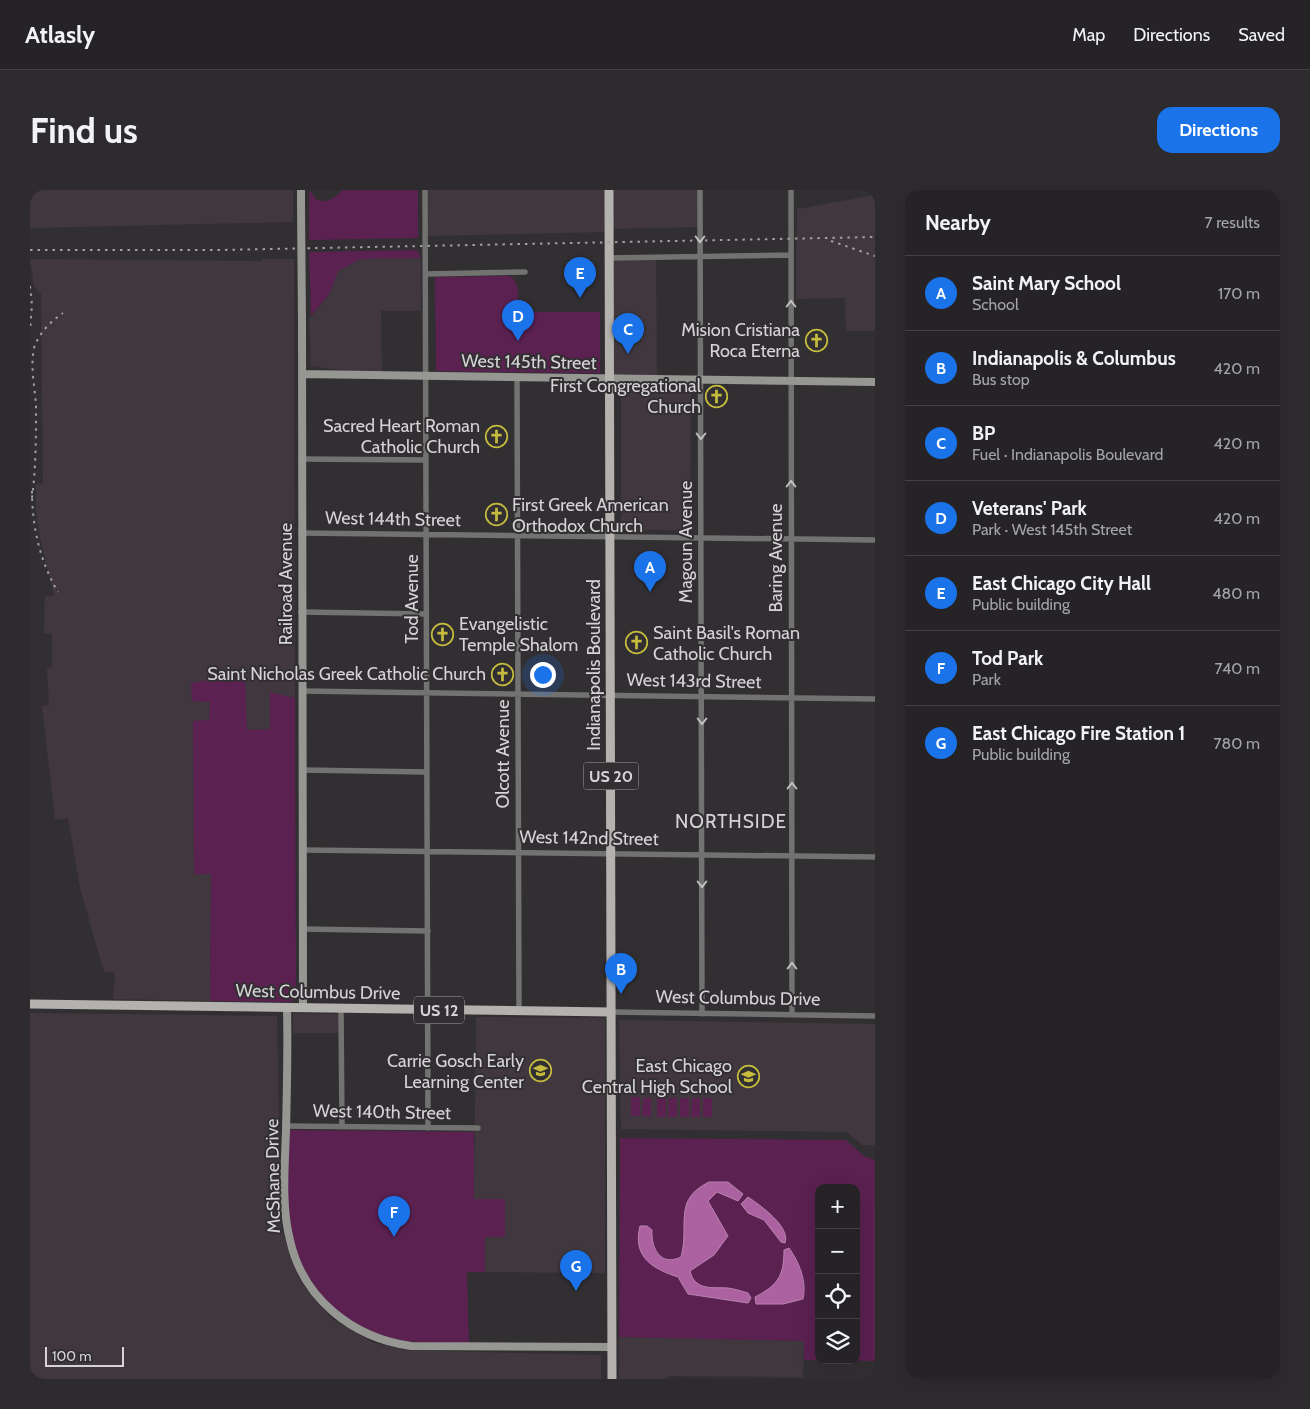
<!DOCTYPE html>
<html lang="en">
<head>
<meta charset="utf-8">
<style>
	:root { --surface:#262326; --page:#2e2b2e; --text:#f1f3f6; --muted:#a4a4a7; --line:#424043; --accent:#1a73e8 }
	body { margin:0; font-family:Cabin,sans-serif; background:var(--page); color:var(--text) }
	.controls { position:absolute; right:15px; bottom:15px; display:grid; overflow:hidden; border-radius:10px; box-shadow:0 5px 20px #0002 }
	.controls button { width:45px; height:45px; display:grid; place-items:center; padding:0; border:0; border-bottom:1px solid var(--line); background:var(--surface); color:var(--text); font:25px sans-serif }
	.scale { position:absolute; left:15px; bottom:12px; width:79px; box-sizing:border-box; padding-left:5px; border:2px solid #d5d3d5; border-top:0; font-size:14px; line-height:18px; white-space:nowrap; color:#d5d3d5; -webkit-text-stroke:4px #322f32; paint-order:stroke }
	.you { position:absolute; left:512px; top:484px; width:18px; height:18px; margin:-12px; border:4px solid #fff; border-radius:50%; background:#1a73e8; box-shadow:0 0 0 8px #1a73e833 }
	.badge { display:grid; place-items:center; width:32px; height:32px; border-radius:50%; background:var(--accent); color:#fff; font-size:16px; font-weight:700 }
	.pin { position:absolute; translate:-50% -41px; filter:drop-shadow(0 1px 2px #0008) }
	.pin::after { content:''; position:absolute; top:26px; width:18px; height:15px; background:inherit; clip-path:polygon(0 0,100% 0,50% 100%) }
	.list { margin:0; padding:0; list-style:none }
	h2 { display:flex; justify-content:space-between; align-items:center; height:65px; margin:0; padding:0 20px; font-size:21px }
	h2 small { font-size:16px; font-weight:400; color:var(--muted) }
	.list li { display:grid; grid-template-columns:32px 1fr auto; gap:15px; align-items:center; box-sizing:border-box; height:75px; padding:0 20px; border-top:1px solid var(--line) }
	.list b { display:block; font-size:19px; white-space:nowrap }
	.list p { margin:0; font-size:16px; white-space:nowrap; color:var(--muted) }
	.list em { font-size:16px; font-style:normal; color:var(--muted) }
	.icon { flex:none; width:28px; height:28px; fill:none; stroke:currentColor; stroke-width:2; stroke-linecap:round; stroke-linejoin:round }
	.map { position:relative; flex:none; width:845px; height:1189px; overflow:hidden; border-radius:15px }
	header { display:flex; align-items:center; gap:30px; box-sizing:border-box; height:70px; padding:0 25px; background:var(--surface); border-bottom:1px solid var(--line) }
	header strong { font-size:24px }
	nav { display:flex; gap:28px; margin-inline-start:auto; font-size:18px }
	.intro { display:flex; align-items:center; justify-content:space-between; box-sizing:border-box; height:120px; padding:0 30px }
	h1 { margin:0; font-size:35px }
	.button { padding:12px 22px; border-radius:15px; background:var(--accent); color:#fff; font-size:18px; font-weight:700 }
	main { display:flex; gap:30px; padding:0 30px }
	aside { flex:1; background:var(--surface); border-radius:15px; box-shadow:0 5px 20px #0002 }
	.map>svg:first-child { display:block }
	.built { fill:#40383e }
	.green { fill:#5a2151 }
	.water { fill:#ac61a0; stroke:#b883b0 }
	.lines { fill:none; stroke-linecap:round; stroke-linejoin:round }
	.street { stroke:#727270; stroke-width:5.5 }
	.secondary { stroke:#969693; stroke-width:8 }
	.primary { stroke:#b3b2af; stroke-width:9 }
	.rail { stroke:#a19fa1; stroke-width:2; stroke-dasharray:2.5 5; stroke-linecap:butt }
	.secondary-bridge { stroke:#969693; stroke-width:8 }
	.oneway { stroke:#c1c0c1 }
	.labels { text-anchor:middle; stroke-width:4; stroke-linejoin:round; paint-order:stroke }
	.shield { fill:#322f32; stroke:#a4a2a4; stroke-width:1 }
	.shield-label { font-size:16px; font-weight:bold; fill:#d5d3d5 }
	.poi-label { font-size:18px; fill:#d5d3d5; stroke:#322f32; text-anchor:end }
	.street-label { font-size:18px; fill:#d5d3d5; stroke:#322f32 }
	.neighbourhood-label { font-size:19px; letter-spacing:1px; fill:#d5d3d5; stroke:#322f32 }
</style>
</head>
<body>
<header>
<strong>Atlasly</strong>
<nav><a>Map</a><a>Directions</a><a>Saved</a></nav>
</header>
<div class="intro"><h1>Find us</h1><a class="button">Directions</a></div>
<main>
<div class="map">
<svg width="845" height="1189" viewBox="0 0 845 1189">
	<rect width="100%" height="100%" fill="#322f32"/>
	<path class="built" d="M0,0H263V32L0,38Z
		M397,0H577V42L397,46Z
		M580,0H670V37L579,39Z
		M845,5V141H816L815,108L766,109L767,19Z
		M391,68V121H351L352,181H314L281,176L279,129L300,103L308,81L330,69Z
		M626,68L627,188L580,187V69Z
		M0,69L232,71V69H264L265,508L240,503V539L217,540L180,512L179,530L163,531L164,684H181L180,811L83,809L85,783L74,782L50,698L38,628L25,630L12,516L19,515L17,478L22,477V444L14,443L15,406L24,405L10,348L6,319V294H13L11,104L4,96Z
		M591,199H661L660,340H591Z
		M0,823L247,826L251,1036L260,1066L271,1092L301,1128L342,1152L373,1160L571,1165V1189H0Z
		M263,823L309,824V843H263Z
		M446,827L575,828V1083L455,1082V1047L475,1010L444,1009Z
		M589,830L845,834V955H832L817,942L591,939Z
		M589,1147L774,1151L773,1187L640,1186L635,1189H589Z"/>
	<path class="green" d="M279,0L287,10C300,13 304,8 313,0H388V48L279,50Z
		M387,60L391,68L330,69L308,81L300,103L281,126L279,62Z
		M479,86C492,92 487,110 488,122H570V183L406,181L405,87Z
		M205,485L207,488L215,489L217,540L240,539V502L265,508L266,807L260,812L180,811L181,684H164L163,531L179,530L180,512L162,511L161,493Z
		M601,907H610V926H601Z
		M613,908H621V927L612,926Z
		M627,908H636V927H627Z
		M639,908H647V927H638Z
		M650,908H659V927H650Z
		M662,908H670V927H661Z
		M673,908H682V927H673Z
		M259,940L444,942V1009H475V1047H455V1082H437L439,1153C411,1153 383,1154 356,1147C308,1135 270,1089 261,1042C255,1009 259,973 259,940Z
		M590,948L816,950L834,966L845,970V1171L792,1170H826V998H789V1170H774V1151L589,1147Z"/>
	<path class="water" d="M679,992H698L713,1004L708,1011L687,1002L678,1011L698,1046L684,1065L660,1081C665,1101 682,1097 698,1098C705,1099 711,1101 718,1103L721,1108L718,1113L658,1104L648,1087C623,1079 602,1067 610,1036H617L622,1040C621,1058 630,1077 651,1067C660,1035 642,1010 679,992Z
		M718,1007C730,1015 761,1037 755,1053L751,1052L734,1030L718,1023L711,1014Z
		M759,1058C769,1072 777,1091 773,1109L753,1114H726L725,1107C748,1095 754,1086 754,1060Z"/>
	<g class="lines">
		<path class="street" d="M395,0L398,938
			M670,0L672,824
			M761,0L762,825
			M579,68L761,65
			M396,84L495,82
			M487,187L489,821
			M271,269L396,270
			M271,343L845,350
			M271,422L396,424
			M272,501L845,509
			M272,580L397,582
			M272,660L845,667
			M272,739L398,741
			M311,819L312,937
			M581,822L845,826
			M256,936L448,938"/>
		<path class="secondary" d="M271,0V15
			M272,132L273,818
			M272,184L845,192
			M257,818C258,859 257,899 256,940C255,975 251,1015 260,1050C273,1109 323,1148 381,1156L582,1157"/>
		<path class="primary" d="M579,0L582,1189
			M0,814L581,822"/>
		<path class="rail" d="M801,51L845,66
			M0,60H190L845,47
			M0,96L2,115L0,141
			M2,301C2,336 10,372 28,402
			M2,308C6,277 6,247 6,216C5,197 0,177 4,158C9,143 20,132 33,123"/>
		<path class="secondary-bridge" d="M271,15L272,132"/>
	</g>
	<defs><path id="oneway-chevron" d="M-2-3.5L2.5 0L-2 3.5" fill="none" stroke-width="1.6" stroke-linecap="round" stroke-linejoin="round" transform="scale(1.25)"/></defs>
	<g class="oneway">
		<use href="#oneway-chevron" transform="translate(670 49) rotate(90)"/>
		<use href="#oneway-chevron" transform="translate(761 114) rotate(-90)"/>
		<use href="#oneway-chevron" transform="translate(671 246) rotate(90)"/>
		<use href="#oneway-chevron" transform="translate(761 294) rotate(-90)"/>
		<use href="#oneway-chevron" transform="translate(672 531) rotate(90)"/>
		<use href="#oneway-chevron" transform="translate(762 596) rotate(-90)"/>
		<use href="#oneway-chevron" transform="translate(672 694) rotate(90)"/>
		<use href="#oneway-chevron" transform="translate(762 776) rotate(-90)"/>
	</g>
	<defs>
		<symbol id="church-ring" viewBox="-11 -11 22 22"><circle r="9.5" fill="#322f32" stroke="#c5bc3d" stroke-width="1.5"/><path d="M-1.2-6h2.4v3.5h3.3v2.4h-3.3V6h-2.4V-.1h-3.3v-2.4h3.3Z" fill="#c5bc3d"/></symbol>
		<symbol id="school-ring" viewBox="-11 -11 22 22"><circle r="9.5" fill="#322f32" stroke="#c5bc3d" stroke-width="1.5"/><path d="M0-5L7-2L0 1L-7-2ZM-4 1L0 2.5L4 1V4Q0 6-4 4Z" fill="#c5bc3d"/></symbol>
	</defs>
	<g fill-rule="evenodd">
		<use href="#church-ring" x="774" y="138" width="25" height="25"/>
		<use href="#church-ring" x="674" y="194" width="25" height="25"/>
		<use href="#church-ring" x="454" y="234" width="25" height="25"/>
		<use href="#church-ring" x="454" y="312" width="25" height="25"/>
		<use href="#church-ring" x="400" y="432" width="25" height="25"/>
		<use href="#church-ring" x="594" y="440" width="25" height="25"/>
		<use href="#church-ring" x="460" y="472" width="25" height="25"/>
		<use href="#school-ring" x="498" y="868" width="25" height="25"/>
		<use href="#school-ring" x="706" y="874" width="25" height="25"/>
	</g>
	<g class="labels">
		<g class="shield">
			<rect x="553.5" y="572.5" width="55" height="27" rx="4"/>
			<rect x="384" y="806.5" width="50" height="27" rx="4"/>
		</g>
		<g class="shield-label">
			<text x="581" y="592">US 20</text>
			<text x="409" y="826">US 12</text>
		</g>
		<g class="poi-label">
			<text x="770" y="146">Mision Cristiana<tspan x="770" dy="21">Roca Eterna</tspan></text>
			<text x="671" y="202">First Congregational<tspan x="671" dy="21">Church</tspan></text>
			<text x="450" y="242">Sacred Heart Roman<tspan x="450" dy="21">Catholic Church</tspan></text>
			<text x="482" y="321" text-anchor="start">First Greek American<tspan x="482" dy="21">Orthodox Church</tspan></text>
			<text x="429" y="440" text-anchor="start">Evangelistic<tspan x="429" dy="21">Temple Shalom</tspan></text>
			<text x="623" y="449" text-anchor="start">Saint Basil's Roman<tspan x="623" dy="21">Catholic Church</tspan></text>
			<text x="456" y="490">Saint Nicholas Greek Catholic Church</text>
			<text x="494" y="877">Carrie Gosch Early<tspan x="494" dy="21">Learning Center</tspan></text>
			<text x="702" y="882">East Chicago<tspan x="702" dy="21">Central High School</tspan></text>
		</g>
		<g class="street-label">
			<text transform="translate(499 172) rotate(1)" y="6">West 145th Street</text>
			<text transform="translate(363 329) rotate(1)" y="6">West 144th Street</text>
			<text transform="translate(656 352) rotate(-90)" y="6">Magoun Avenue</text>
			<text transform="translate(746 368) rotate(-90)" y="6">Baring Avenue</text>
			<text transform="translate(256 394) rotate(-90)" y="6">Railroad Avenue</text>
			<text transform="translate(382 409) rotate(-90)" y="6">Tod Avenue</text>
			<text transform="translate(564 475) rotate(-90)" y="6">Indianapolis Boulevard</text>
			<text transform="translate(664 491) rotate(1)" y="6">West 143rd Street</text>
			<text transform="translate(473 564) rotate(-90)" y="6">Olcott Avenue</text>
			<text transform="translate(559 648) rotate(1)" y="6">West 142nd Street</text>
			<text transform="translate(288 802) rotate(1)" y="6">West Columbus Drive</text>
			<text transform="translate(708 808) rotate(1)" y="6">West Columbus Drive</text>
			<text transform="translate(352 922) rotate(1)" y="6">West 140th Street</text>
			<text transform="translate(243 986) rotate(-91)" y="6">McShane Drive</text>
		</g>
		<g class="neighbourhood-label">
			<text x="701" y="638">NORTHSIDE</text>
		</g>
	</g>
</svg>
<div class="controls">
<button>+</button>
<button>−</button>
<button><svg class="icon" aria-label="locate" viewBox="0 0 24 24"><circle cx="12" cy="12" r="6"/><path d="M12 2v4M12 18v4M2 12h4M18 12h4"/></svg></button>
<button><svg class="icon" aria-label="layers" viewBox="0 0 24 24"><path d="M12 4l9 5-9 5-9-5zM3 14l9 5 9-5"/></svg></button>
</div>
<div class="scale">100 m</div>
<div class="you"></div>
<div class="pin badge" style="left:620px;top:402px">A</div>
<div class="pin badge" style="left:591px;top:804px">B</div>
<div class="pin badge" style="left:598px;top:164px">C</div>
<div class="pin badge" style="left:488px;top:151px">D</div>
<div class="pin badge" style="left:550px;top:108px">E</div>
<div class="pin badge" style="left:364px;top:1047px">F</div>
<div class="pin badge" style="left:546px;top:1101px">G</div>
</div>
<aside>
<h2>Nearby<small>7 results</small></h2>
<ul class="list">
<li><span class="badge">A</span><div><b>Saint Mary School</b><p>School</p></div><em>170 m</em></li>
<li><span class="badge">B</span><div><b>Indianapolis &amp; Columbus</b><p>Bus stop</p></div><em>420 m</em></li>
<li><span class="badge">C</span><div><b>BP</b><p>Fuel · Indianapolis Boulevard</p></div><em>420 m</em></li>
<li><span class="badge">D</span><div><b>Veterans' Park</b><p>Park · West 145th Street</p></div><em>420 m</em></li>
<li><span class="badge">E</span><div><b>East Chicago City Hall</b><p>Public building</p></div><em>480 m</em></li>
<li><span class="badge">F</span><div><b>Tod Park</b><p>Park</p></div><em>740 m</em></li>
<li><span class="badge">G</span><div><b>East Chicago Fire Station 1</b><p>Public building</p></div><em>780 m</em></li>
</ul>
</aside>
</main>
</body>
</html>
